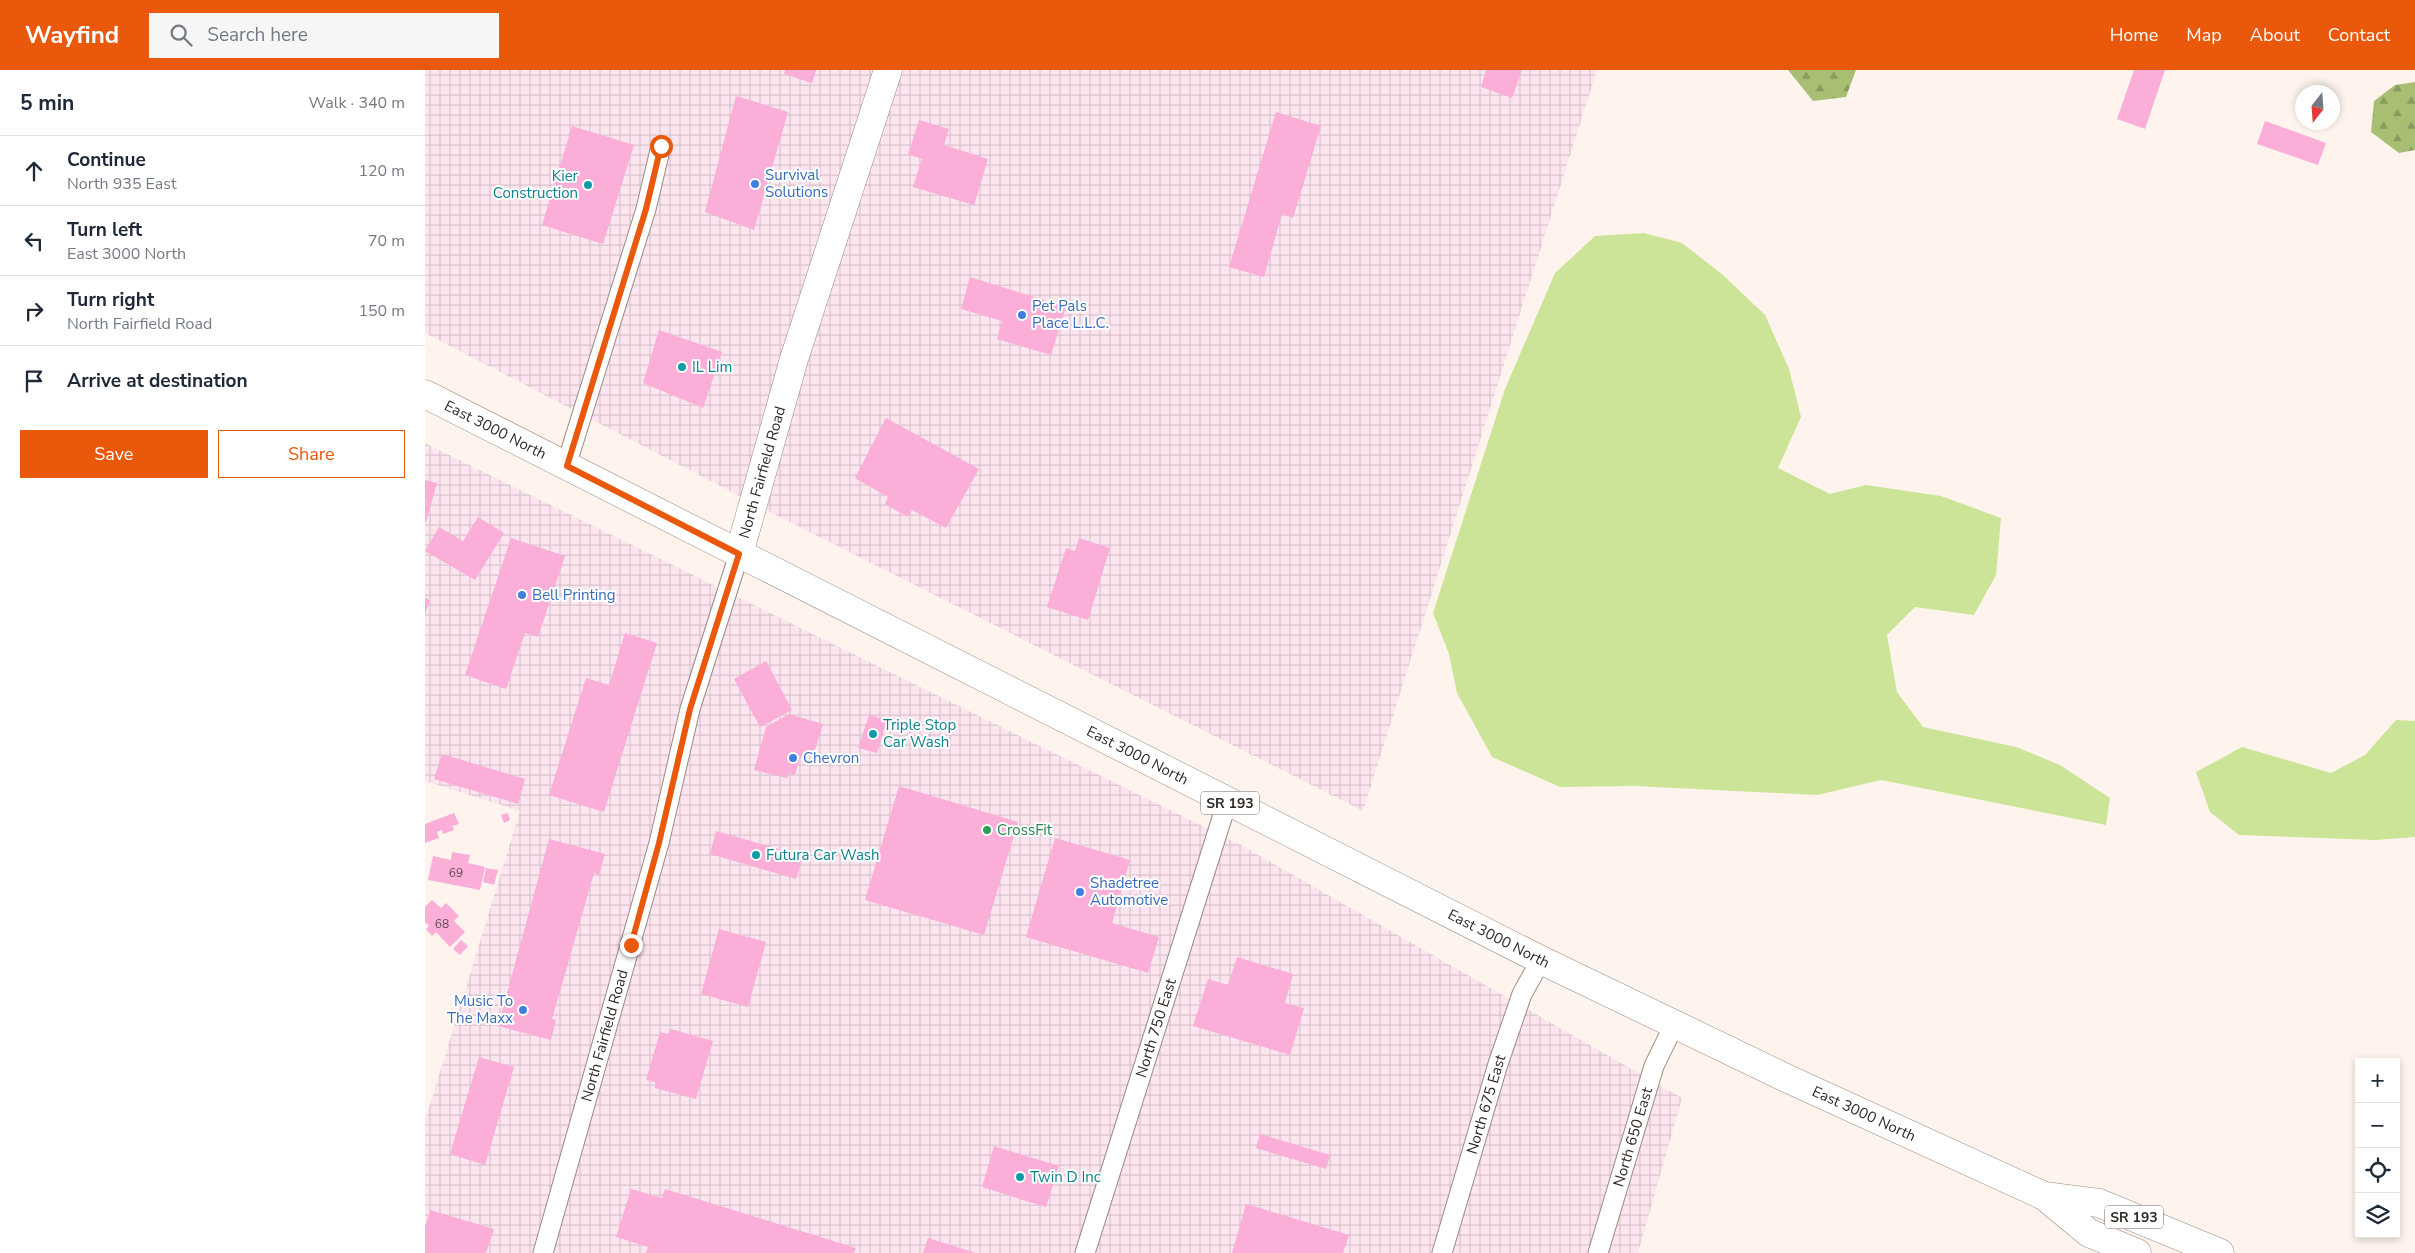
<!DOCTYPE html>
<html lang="en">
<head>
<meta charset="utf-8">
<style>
	:root { --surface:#fff; --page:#f6f6f7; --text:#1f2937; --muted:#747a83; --line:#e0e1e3; --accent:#ea580c }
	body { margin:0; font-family:"Nunito Sans",sans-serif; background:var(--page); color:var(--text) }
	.controls { position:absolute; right:15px; bottom:15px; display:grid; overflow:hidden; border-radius:0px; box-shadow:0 2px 8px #0003 }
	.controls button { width:45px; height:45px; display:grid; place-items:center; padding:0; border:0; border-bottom:1px solid var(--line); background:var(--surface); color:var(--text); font:25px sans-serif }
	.compass { position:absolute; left:1870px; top:15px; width:45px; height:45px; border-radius:50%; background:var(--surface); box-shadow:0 2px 8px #0003; rotate:197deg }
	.stop { position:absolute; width:15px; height:15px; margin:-11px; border:4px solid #ea580c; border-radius:50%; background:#fff }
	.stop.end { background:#ea580c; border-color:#fff; box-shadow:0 1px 5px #0008 }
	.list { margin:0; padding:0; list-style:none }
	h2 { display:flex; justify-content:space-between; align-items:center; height:65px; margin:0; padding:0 20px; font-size:21px }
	h2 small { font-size:16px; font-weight:400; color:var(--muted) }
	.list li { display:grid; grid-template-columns:32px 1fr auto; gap:15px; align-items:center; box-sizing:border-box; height:70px; padding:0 20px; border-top:1px solid var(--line) }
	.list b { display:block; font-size:19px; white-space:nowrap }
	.list p { margin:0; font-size:16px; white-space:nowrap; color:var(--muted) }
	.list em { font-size:16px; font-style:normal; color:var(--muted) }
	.actions { display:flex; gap:10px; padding:15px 20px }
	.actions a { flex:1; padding:11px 0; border:1px solid var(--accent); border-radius:0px; text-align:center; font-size:18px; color:var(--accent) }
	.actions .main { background:var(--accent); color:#fff }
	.icon { flex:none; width:28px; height:28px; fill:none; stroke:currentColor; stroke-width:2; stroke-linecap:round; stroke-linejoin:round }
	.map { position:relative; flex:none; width:1990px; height:1183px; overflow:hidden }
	header { display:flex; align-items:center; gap:30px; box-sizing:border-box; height:70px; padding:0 25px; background:var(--accent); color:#fff }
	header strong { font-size:24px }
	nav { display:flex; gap:28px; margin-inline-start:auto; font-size:18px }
	.search { width:350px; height:45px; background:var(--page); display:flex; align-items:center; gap:12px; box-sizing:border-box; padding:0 18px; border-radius:0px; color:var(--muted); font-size:19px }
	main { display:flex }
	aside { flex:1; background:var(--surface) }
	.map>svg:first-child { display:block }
	.industrial { fill:url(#industrial-grid) }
	.green { fill:#cce497 }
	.forest { fill:url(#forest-firs) }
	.building { fill:#faaed8 }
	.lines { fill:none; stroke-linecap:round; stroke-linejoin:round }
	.minor-casing { stroke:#998a80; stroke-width:21 }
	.secondary-casing { stroke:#998a80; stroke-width:29 }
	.primary-casing { stroke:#998a80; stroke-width:29 }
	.minor { stroke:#fff; stroke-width:19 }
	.secondary { stroke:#fff; stroke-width:28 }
	.primary { stroke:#fff; stroke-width:28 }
	.route { stroke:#ea580c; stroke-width:6 }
	.shop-dot { fill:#3f7fe0; stroke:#fff; stroke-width:2 }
	.culture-dot { fill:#0f9aa8; stroke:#fff; stroke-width:2 }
	.leisure-dot { fill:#2e9e5b; stroke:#fff; stroke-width:2 }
	.labels { text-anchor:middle; stroke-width:4; stroke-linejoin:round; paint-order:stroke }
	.number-label { font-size:12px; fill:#624a52 }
	.shield { fill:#fff; stroke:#6d6966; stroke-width:1 }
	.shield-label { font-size:14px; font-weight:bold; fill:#2f2925 }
	.shop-label { font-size:15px; fill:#366cbe; stroke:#fff; text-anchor:start }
	.culture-label { font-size:15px; fill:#0d838f; stroke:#fff; text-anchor:start }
	.street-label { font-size:15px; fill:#2f2925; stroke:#fff }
	.leisure-label { font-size:15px; fill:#27864d; stroke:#fff; text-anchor:start }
</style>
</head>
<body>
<header>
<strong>Wayfind</strong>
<div class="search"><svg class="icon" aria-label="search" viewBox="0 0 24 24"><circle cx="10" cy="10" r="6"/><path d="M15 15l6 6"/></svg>Search here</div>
<nav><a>Home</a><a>Map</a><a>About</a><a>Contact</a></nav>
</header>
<main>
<aside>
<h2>5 min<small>Walk · 340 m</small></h2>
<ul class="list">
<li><svg class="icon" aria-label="ahead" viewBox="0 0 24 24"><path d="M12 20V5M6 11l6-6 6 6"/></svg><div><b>Continue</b><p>North 935 East</p></div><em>120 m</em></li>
<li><svg class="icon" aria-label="left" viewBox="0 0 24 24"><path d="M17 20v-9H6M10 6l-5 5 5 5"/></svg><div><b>Turn left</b><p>East 3000 North</p></div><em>70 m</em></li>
<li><svg class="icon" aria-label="right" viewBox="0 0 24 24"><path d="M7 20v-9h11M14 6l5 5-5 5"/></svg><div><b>Turn right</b><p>North Fairfield Road</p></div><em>150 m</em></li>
<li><svg class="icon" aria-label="arrive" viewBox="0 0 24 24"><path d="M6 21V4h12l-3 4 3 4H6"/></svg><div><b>Arrive at destination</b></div></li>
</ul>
<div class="actions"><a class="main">Save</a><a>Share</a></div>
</aside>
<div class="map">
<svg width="1990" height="1183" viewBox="0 0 1990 1183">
	<defs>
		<pattern id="industrial-grid" width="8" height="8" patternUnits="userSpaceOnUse" patternTransform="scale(1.25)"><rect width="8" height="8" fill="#fde5ef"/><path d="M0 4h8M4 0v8" fill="none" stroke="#d9c4cd"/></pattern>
		<pattern id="forest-firs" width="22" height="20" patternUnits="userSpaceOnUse" patternTransform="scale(1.25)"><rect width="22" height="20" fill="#a8be72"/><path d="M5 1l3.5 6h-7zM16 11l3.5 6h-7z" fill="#899a5d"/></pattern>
	</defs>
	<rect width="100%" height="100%" fill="#fef4ed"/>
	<path class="industrial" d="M0,0H1172L938,741L351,445L0,263Z
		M0,373L816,775L1257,1028L1213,1183H0V1051L95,741L0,711Z"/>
	<path class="green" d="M1219,163L1257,173L1298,205L1340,245L1364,299L1376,347L1353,398L1405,424L1441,415L1516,426L1576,448L1571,505L1549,545L1490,537L1462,565L1472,622L1498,657L1591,677L1635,695L1685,728L1681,755L1456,710L1392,725L1210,716L1135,717L1067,687L1032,623L1024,584L1008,543L1080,319L1130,203L1170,166Z
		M1971,650L1990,651V767L1950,770L1814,765L1785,742L1771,702L1817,677L1906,703L1940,685Z"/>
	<path class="forest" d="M1363,0H1431L1421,27L1388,31Z
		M1990,12V80L1974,83L1946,62L1949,31L1970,15Z"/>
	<path class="building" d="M360,0H391L387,13L359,4Z
		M1061,0H1097L1087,28L1056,17Z
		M1709,0H1740L1720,59L1692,49Z
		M311,26L363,42L329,160L280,142Z
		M851,42L896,56L868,148L857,144L839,207L804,197Z
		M494,50L524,59L519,75L563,89L549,135L488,117L497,89L483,84Z
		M1840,51L1901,73L1893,95L1832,74Z
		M147,56L209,75L178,174L117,155Z
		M545,207L641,237L626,285L572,269L577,251L536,239Z
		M234,260L297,282L278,338L218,313Z
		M461,348L554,399L521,458L487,440L483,447L460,434L463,427L430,408Z
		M0,410L12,413L1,452H0Z
		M53,447L79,463L50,510L0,481L14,457L38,471Z
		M86,468L140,486L113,567L100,563L81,619L40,605Z
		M654,468L685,478L663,550L622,537L641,478L650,481Z
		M0,528L5,530L0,544Z
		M200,563L232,573L179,742L124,725L161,608L184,615Z
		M341,591L367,640L335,657L309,609Z
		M364,644L398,654L390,680L375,688L370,705L364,703L362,708L329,700L341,657Z
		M444,645L462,650L452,683L433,678Z
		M17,684L100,709L93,734L9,709Z
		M474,716L593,752L559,865L440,830Z
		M29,743L34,754L27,756L29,760L18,764L17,760L12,762L14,768L0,773V754Z
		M83,743L85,750L79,753L76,745Z
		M291,761L378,786L371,809L285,784Z
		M630,768L705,790L687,853L734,867L723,903L601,867Z
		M124,769L180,784L174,805L169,803L127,949L131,950L126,970L73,956Z
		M27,782L45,785L43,793L60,797L55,820L3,810L8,786L26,790Z
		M61,798L73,800L69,815L58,812Z
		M7,830L16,838L21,833L34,846L29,851L40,862L25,877L11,862L7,866L1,859L4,856L0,852V837Z
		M294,859L341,872L323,937L276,924Z
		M36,870L43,876L35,885L28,879Z
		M812,887L868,904L860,933L879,938L865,985L768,956L783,909L803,915Z
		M246,959L288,971L271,1029L230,1018V1012L221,1010L235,962L243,964Z
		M54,987L89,997L60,1095L25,1084Z
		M835,1064L905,1085L901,1099L831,1078Z
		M569,1076L634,1096L621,1137L557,1117Z
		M206,1119L237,1128L240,1119L431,1178L429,1183H221L223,1177L191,1167Z
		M821,1134L924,1165L918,1183H807Z
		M5,1140L69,1159L61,1183H0V1157Z
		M503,1168L551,1183H498Z"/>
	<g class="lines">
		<defs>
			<g id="minor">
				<path d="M141,396L221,139L236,76"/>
				<path id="s1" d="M118,1183L234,773L265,639L314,484"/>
				<path id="s2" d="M660,1183L802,732"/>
				<path id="s3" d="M1017,1183L1073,994L1097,924L1116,890"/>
				<path id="s4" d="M1173,1183L1229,996L1249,955"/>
			</g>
			<g id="secondary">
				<path id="s5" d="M314,484L369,289L463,0"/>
			</g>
			<g id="primary">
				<path id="s6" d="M0,324L1116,890L1361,1008L1619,1126L1664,1163L1712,1183"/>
				<path d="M1619,1126L1674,1133L1795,1183"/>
			</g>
		</defs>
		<use href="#minor" class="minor-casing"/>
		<use href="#secondary" class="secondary-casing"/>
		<use href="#primary" class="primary-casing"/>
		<use href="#minor" class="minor"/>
		<use href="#secondary" class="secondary"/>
		<use href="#primary" class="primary"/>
	</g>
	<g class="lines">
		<path class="route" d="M206,875L234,773L265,639L314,484L142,396L221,139L236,76"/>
	</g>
	<g class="shop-dot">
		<circle cx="330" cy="114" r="5"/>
		<circle cx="597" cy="245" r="5"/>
		<circle cx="97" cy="525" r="5"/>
		<circle cx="368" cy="688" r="5"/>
		<circle cx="655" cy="822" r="5"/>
		<circle cx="98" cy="940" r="5"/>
	</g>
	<g class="culture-dot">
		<circle cx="163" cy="115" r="5"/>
		<circle cx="257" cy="297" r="5"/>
		<circle cx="448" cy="664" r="5"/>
		<circle cx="331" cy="785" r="5"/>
		<circle cx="595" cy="1107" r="5"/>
	</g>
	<circle class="leisure-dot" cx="562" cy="760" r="5"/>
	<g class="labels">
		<g class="number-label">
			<text x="31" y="807">69</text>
			<text x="17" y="858">68</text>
		</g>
		<g class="shield">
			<rect x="776" y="721.5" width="58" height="23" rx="4"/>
			<rect x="1680" y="1135.5" width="58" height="23" rx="4"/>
		</g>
		<g class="shield-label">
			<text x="805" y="738">SR 193</text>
			<text x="1709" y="1152">SR 193</text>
		</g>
		<g class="shop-label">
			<text x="340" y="110">Survival<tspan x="340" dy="17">Solutions</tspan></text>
			<text x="607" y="241">Pet Pals<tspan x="607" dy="17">Place L.L.C.</tspan></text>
			<text x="107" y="530">Bell Printing</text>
			<text x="378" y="693">Chevron</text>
			<text x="665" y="818">Shadetree<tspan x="665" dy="17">Automotive</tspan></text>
			<text x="88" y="936" text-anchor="end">Music To<tspan x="88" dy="17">The Maxx</tspan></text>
		</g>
		<g class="culture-label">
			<text x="153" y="111" text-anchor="end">Kier<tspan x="153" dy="17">Construction</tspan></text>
			<text x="267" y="302">IL Lim</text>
			<text x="458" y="660">Triple Stop<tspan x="458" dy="17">Car Wash</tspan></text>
			<text x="341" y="790">Futura Car Wash</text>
			<text x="605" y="1112">Twin D Inc</text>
		</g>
		<g class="street-label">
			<text dy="5" stroke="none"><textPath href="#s6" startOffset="79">East 3000 North</textPath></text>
			<text dy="5" stroke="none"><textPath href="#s5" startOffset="85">North Fairfield Road</textPath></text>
			<text dy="5" stroke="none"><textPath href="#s6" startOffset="799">East 3000 North</textPath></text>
			<text dy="5" stroke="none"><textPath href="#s6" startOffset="1204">East 3000 North</textPath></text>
			<text dy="5" stroke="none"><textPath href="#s2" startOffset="236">North 750 East</textPath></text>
			<text dy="5" stroke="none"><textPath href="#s1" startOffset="226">North Fairfield Road</textPath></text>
			<text dy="5" stroke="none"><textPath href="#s3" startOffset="155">North 675 East</textPath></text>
			<text dy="5" stroke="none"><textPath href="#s6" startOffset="1609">East 3000 North</textPath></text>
			<text dy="5" stroke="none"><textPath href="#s4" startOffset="121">North 650 East</textPath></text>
		</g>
		<g class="leisure-label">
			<text x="572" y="765">CrossFit</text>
		</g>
	</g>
</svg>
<div class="controls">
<button>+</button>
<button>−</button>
<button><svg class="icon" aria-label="locate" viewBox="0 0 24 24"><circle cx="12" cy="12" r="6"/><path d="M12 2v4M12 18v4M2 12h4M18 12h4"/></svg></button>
<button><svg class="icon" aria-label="layers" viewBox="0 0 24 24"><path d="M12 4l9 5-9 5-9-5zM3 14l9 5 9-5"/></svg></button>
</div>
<svg class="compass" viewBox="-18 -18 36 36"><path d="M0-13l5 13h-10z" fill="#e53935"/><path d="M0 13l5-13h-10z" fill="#747a83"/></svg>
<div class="stop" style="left:236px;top:76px"></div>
<div class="stop end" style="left:206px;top:875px"></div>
</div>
</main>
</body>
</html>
